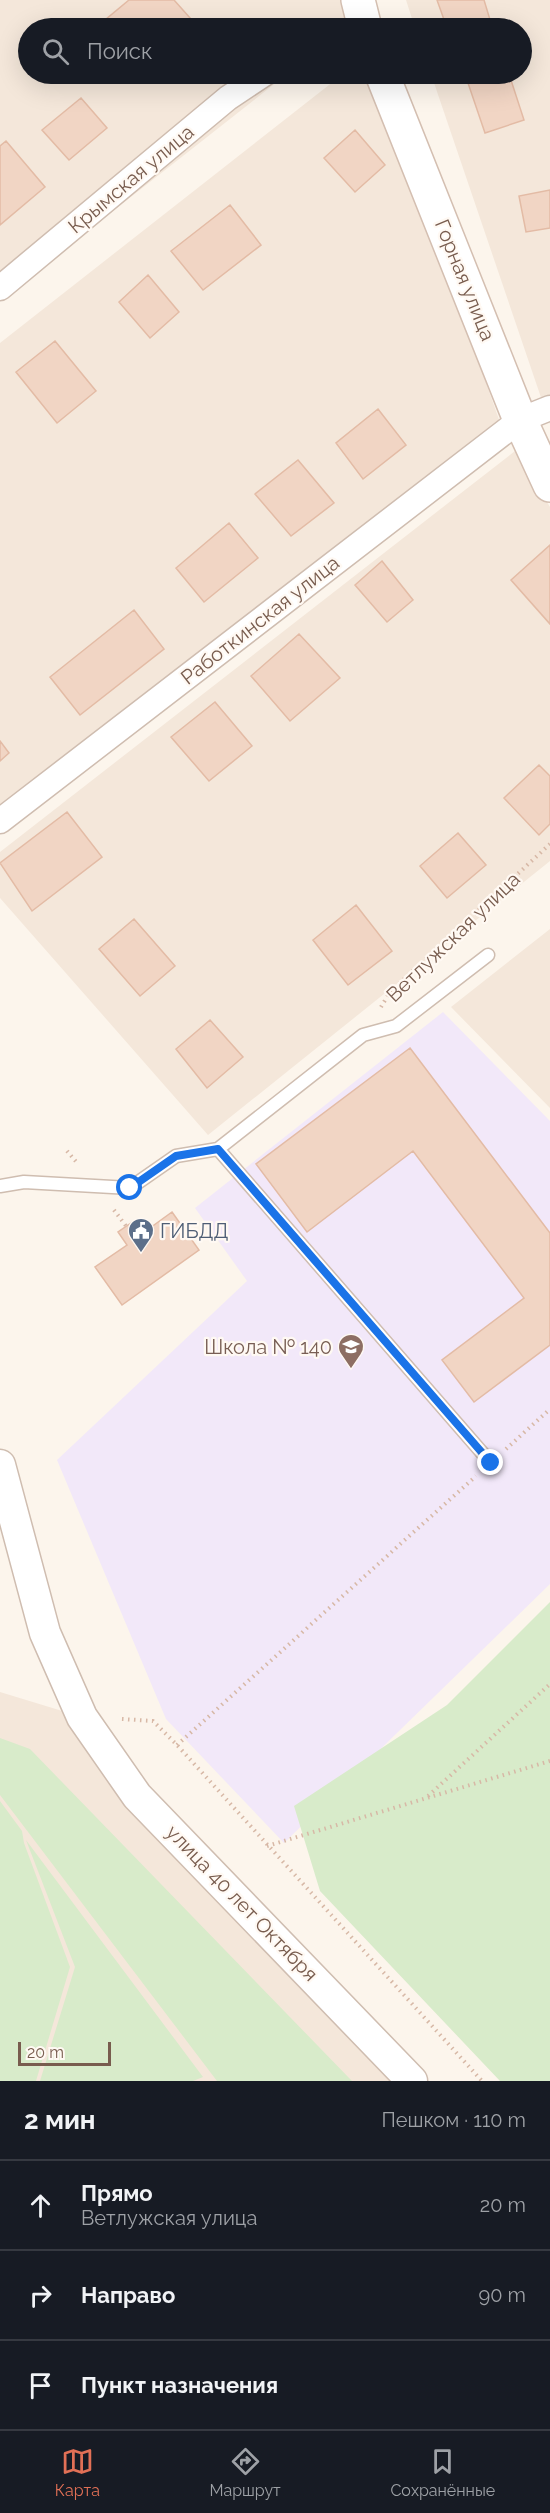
<!DOCTYPE html>
<html lang="ru">
<head>
<meta charset="utf-8">
<style>
	:root { --surface:#171b24; --page:#242831; --text:#f1f3f6; --muted:#9ea1a6; --line:#363941; --accent:#e27056 }
	body { margin:0; font-family:Raleway,sans-serif; background:var(--page); color:var(--text) }
	.scale { position:absolute; left:18px; bottom:15px; width:93px; box-sizing:border-box; padding-left:6px; border:3px solid #785c4e; border-top:0; font-size:16px; line-height:21px; white-space:nowrap; color:#785c4e; -webkit-text-stroke:4px #fff9f3; paint-order:stroke }
	.stop { position:absolute; width:18px; height:18px; margin:-14px; border:4px solid #1a73e8; border-radius:50%; background:#fff }
	.stop.end { background:#1a73e8; border-color:#fff; box-shadow:0 2px 6px #0008 }
	.list { margin:0; padding:0; list-style:none }
	h2 { display:flex; justify-content:space-between; align-items:center; height:78px; margin:0; padding:0 24px; font-size:26px }
	h2 small { font-size:20px; font-weight:400; color:var(--muted) }
	.list li { display:grid; grid-template-columns:39px 1fr auto; gap:18px; align-items:center; box-sizing:border-box; height:90px; padding:0 24px; border-top:2px solid var(--line) }
	.list b { display:block; font-size:22px; white-space:nowrap }
	.list p { margin:0; font-size:20px; white-space:nowrap; color:var(--muted) }
	.list em { font-size:20px; font-style:normal; color:var(--muted) }
	.icon { flex:none; width:33px; height:33px; fill:none; stroke:currentColor; stroke-width:2; stroke-linecap:round; stroke-linejoin:round }
	.map { position:relative; flex:none; width:550px; height:2081px; overflow:hidden }
	.search { position:absolute; background:var(--surface); box-shadow:0 6px 24px #0002; left:18px; right:18px; top:18px; height:66px; display:flex; align-items:center; gap:15px; box-sizing:border-box; padding:0 21px; border-radius:33px; color:var(--muted); font-size:22px }
	.sheet { height:348px; background:var(--surface) }
	nav { display:flex; justify-content:space-around; align-items:center; box-sizing:border-box; height:84px; border-top:2px solid var(--line); background:var(--surface); font-size:16px; color:var(--muted) }
	nav a { display:grid; justify-items:center; gap:3px }
	nav .on { color:var(--accent) }
	.map>svg:first-child { display:block }
	.residential { fill:#f4e7da }
	.education { fill:#f2e8f9 }
	.green { fill:#d8ebca }
	.building { fill:#f1d5c4; stroke:#e3bba5; stroke-width:1.5 }
	.lines { fill:none; stroke-linecap:round; stroke-linejoin:round }
	.service-casing { stroke:#cfbdb0; stroke-width:15 }
	.minor-casing { stroke:#cfbdb0; stroke-width:27 }
	.tertiary-casing { stroke:#cfbdb0; stroke-width:33 }
	.secondary-casing { stroke:#d4bfb1; stroke-width:36 }
	.path { stroke:#d7b8a6; stroke-width:4; stroke-dasharray:1.5 4.5; stroke-linecap:butt }
	.service { stroke:#fff; stroke-width:12 }
	.minor { stroke:#fff; stroke-width:24 }
	.tertiary { stroke:#fff; stroke-width:30 }
	.secondary { stroke:#fff; stroke-width:33 }
	.route { stroke:#1a73e8; stroke-width:8 }
	.labels { text-anchor:middle; stroke-width:4.5; stroke-linejoin:round; paint-order:stroke }
	.street-label { font-size:20px; fill:#785c4e; stroke:#fff9f3 }
	.service-label { font-size:20px; fill:#4e5e75; stroke:#fff9f3; text-anchor:start }
	.education-label { font-size:20px; fill:#785e54; stroke:#fff9f3; text-anchor:end }
</style>
</head>
<body>
<div class="map">
<svg width="550" height="2081" viewBox="0 0 550 2081">
	<rect width="100%" height="100%" fill="#fcf5ec"/>
	<path class="residential" d="M0,0H354L356,19L344,28H28V74H287L0,300Z
		M406,0H550V424L431,74H522V28H415Z
		M343,74H377L503,431L0,811V343Z
		M515,451L550,507V861L208,1135L0,898V852Z
		M550,929V1108L451,1007Z
		M0,1692L82,1717L412,2081H0Z"/>
	<path class="education" d="M443,1012L550,1121V1584L284,1843L166,1719L57,1460L247,1281L195,1208Z"/>
	<path class="green" d="M550,1602V2081H500L320,1891L294,1806L447,1705Z
		M0,1738L30,1749L352,2081H217L0,1795Z
		M0,1801L22,1831L24,1843L70,1967L36,2081H0Z
		M26,1840L203,2077L193,2081H40L75,1967Z"/>
	<path class="building" d="M129,0H174L199,28H101L99,25Z
		M437,0H484L491,23L475,28H447Z
		M138,74H154L144,82Z
		M498,74H509L524,120L485,133L468,83Z
		M81,98L107,128L69,160L42,130Z
		M355,130L385,165L355,192L324,158Z
		M6,141L45,187L0,225V146Z
		M550,190V228L526,232L519,196Z
		M230,205L261,245L203,290L171,251Z
		M148,275L179,312L150,338L119,302Z
		M55,341L96,391L57,423L16,372Z
		M378,409L406,445L363,479L336,443Z
		M298,460L334,503L291,536L255,494Z
		M229,523L258,558L204,602L176,568Z
		M550,545V624L511,580Z
		M382,561L413,600L387,622L355,585Z
		M134,610L164,649L80,715L50,677Z
		M299,634L340,678L290,721L251,676Z
		M215,702L252,746L209,781L171,737Z
		M0,741L9,753L0,761Z
		M539,765L550,776V824L539,835L504,798Z
		M67,812L102,857L32,911L0,863Z
		M458,833L486,865L447,898L420,866Z
		M356,905L392,951L348,985L313,940Z
		M134,919L175,966L140,996L99,949Z
		M210,1020L243,1057L207,1088L176,1049Z
		M410,1048L550,1233V1345L474,1402L442,1360L524,1298L413,1151L307,1232L256,1164Z
		M172,1212L199,1250L122,1305L95,1267L127,1245L118,1232L134,1221L143,1233Z"/>
	<g class="lines">
		<defs>
			<path id="service" d="M218,1149L491,1463
				M0,1186L24,1182L130,1188L176,1156L218,1149L363,1035L396,1026L488,955"/>
			<path id="minor" d="M0,288L228,98L264,74
				M0,821L520,420L550,408"/>
			<path id="tertiary" d="M0,1465L45,1633L82,1717L137,1796L412,2081"/>
			<path id="secondary" d="M358,0L365,28
				M382,74L520,420L550,485"/>
		</defs>
		<use href="#service" class="service-casing"/>
		<use href="#minor" class="minor-casing"/>
		<use href="#tertiary" class="tertiary-casing"/>
		<use href="#secondary" class="secondary-casing"/>
		<path class="path" d="M381,1007L390,992L550,844
			M67,1151L78,1164
			M114,1210L126,1226
			M506,1449L550,1409
			M122,1719L153,1721L177,1745L482,2081
			M177,1745L476,1476
			M428,1796L550,1684
			M267,1846L550,1761"/>
		<use href="#service" class="service"/>
		<use href="#minor" class="minor"/>
		<use href="#tertiary" class="tertiary"/>
		<use href="#secondary" class="secondary"/>
	</g>
	<g class="lines">
		<path class="route" d="M130,1188L176,1156L218,1149L491,1463"/>
	</g>
	<defs>
		<symbol id="civic-pin" viewBox="-11 -11 22 30"><path d="M0 17L-7.5 6A9.5 9.5 0 1 1 7.5 6Z" fill="#5c6f8a" stroke="#fff9f3"/><path d="M-.6-6.5H3V-4.5H.6V-3L4-1V1h2V6H-6V1h2V-1L-.6-3ZM-1.2 2.5V6h2.4V2.5Z" fill="#fff"/></symbol>
		<symbol id="school-pin" viewBox="-11 -11 22 30"><path d="M0 17L-7.5 6A9.5 9.5 0 1 1 7.5 6Z" fill="#8d6e63" stroke="#fff9f3"/><path d="M0-5L7-2L0 1L-7-2ZM-4 1L0 2.5L4 1V4Q0 6-4 4Z" fill="#fff"/></symbol>
	</defs>
	<g fill-rule="evenodd">
		<use href="#civic-pin" x="126" y="1216" width="30" height="40"/>
		<use href="#school-pin" x="336" y="1332" width="30" height="40"/>
	</g>
	<g class="labels">
		<g class="street-label">
			<text transform="translate(131 179) rotate(-40)" y="7">Крымская улица</text>
			<text transform="translate(465 280) rotate(68)" y="7">Горная улица</text>
			<text transform="translate(260 620) rotate(-38)" y="7">Работкинская улица</text>
			<text transform="translate(453 937) rotate(-44)" y="7">Ветлужская улица</text>
			<text transform="translate(242 1903) rotate(46)" y="7">улица 40 лет Октября</text>
		</g>
		<g class="service-label">
			<text x="160" y="1238">ГИБДД</text>
		</g>
		<g class="education-label">
			<text x="332" y="1354">Школа № 140</text>
		</g>
	</g>
</svg>
<div class="scale">20 m</div>
<div class="stop" style="left:130px;top:1188px"></div>
<div class="stop end" style="left:491px;top:1463px"></div>
<div class="search"><svg class="icon" aria-label="search" viewBox="0 0 24 24"><circle cx="10" cy="10" r="6"/><path d="M15 15l6 6"/></svg>Поиск</div>
</div>
<section class="sheet">
<h2>2 мин<small>Пешком · 110 m</small></h2>
<ul class="list">
<li><svg class="icon" aria-label="ahead" viewBox="0 0 24 24"><path d="M12 20V5M6 11l6-6 6 6"/></svg><div><b>Прямо</b><p>Ветлужская улица</p></div><em>20 m</em></li>
<li><svg class="icon" aria-label="right" viewBox="0 0 24 24"><path d="M7 20v-9h11M14 6l5 5-5 5"/></svg><div><b>Направо</b></div><em>90 m</em></li>
<li><svg class="icon" aria-label="arrive" viewBox="0 0 24 24"><path d="M6 21V4h12l-3 4 3 4H6"/></svg><div><b>Пункт назначения</b></div></li>
</ul>
</section>
<nav>
<a class="on"><svg class="icon" aria-label="map" viewBox="0 0 24 24"><path d="M3 6l6-2 6 2 6-2v14l-6 2-6-2-6 2zM9 4v14M15 6v14"/></svg>Карта</a>
<a><svg class="icon" aria-label="directions" viewBox="0 0 24 24"><path d="M12 3l9 9-9 9-9-9zM9 14v-3h6M13 9l2 2-2 2"/></svg>Маршрут</a>
<a><svg class="icon" aria-label="saved" viewBox="0 0 24 24"><path d="M7 4h10v16l-5-4-5 4z"/></svg>Сохранённые</a>
</nav>
</body>
</html>
